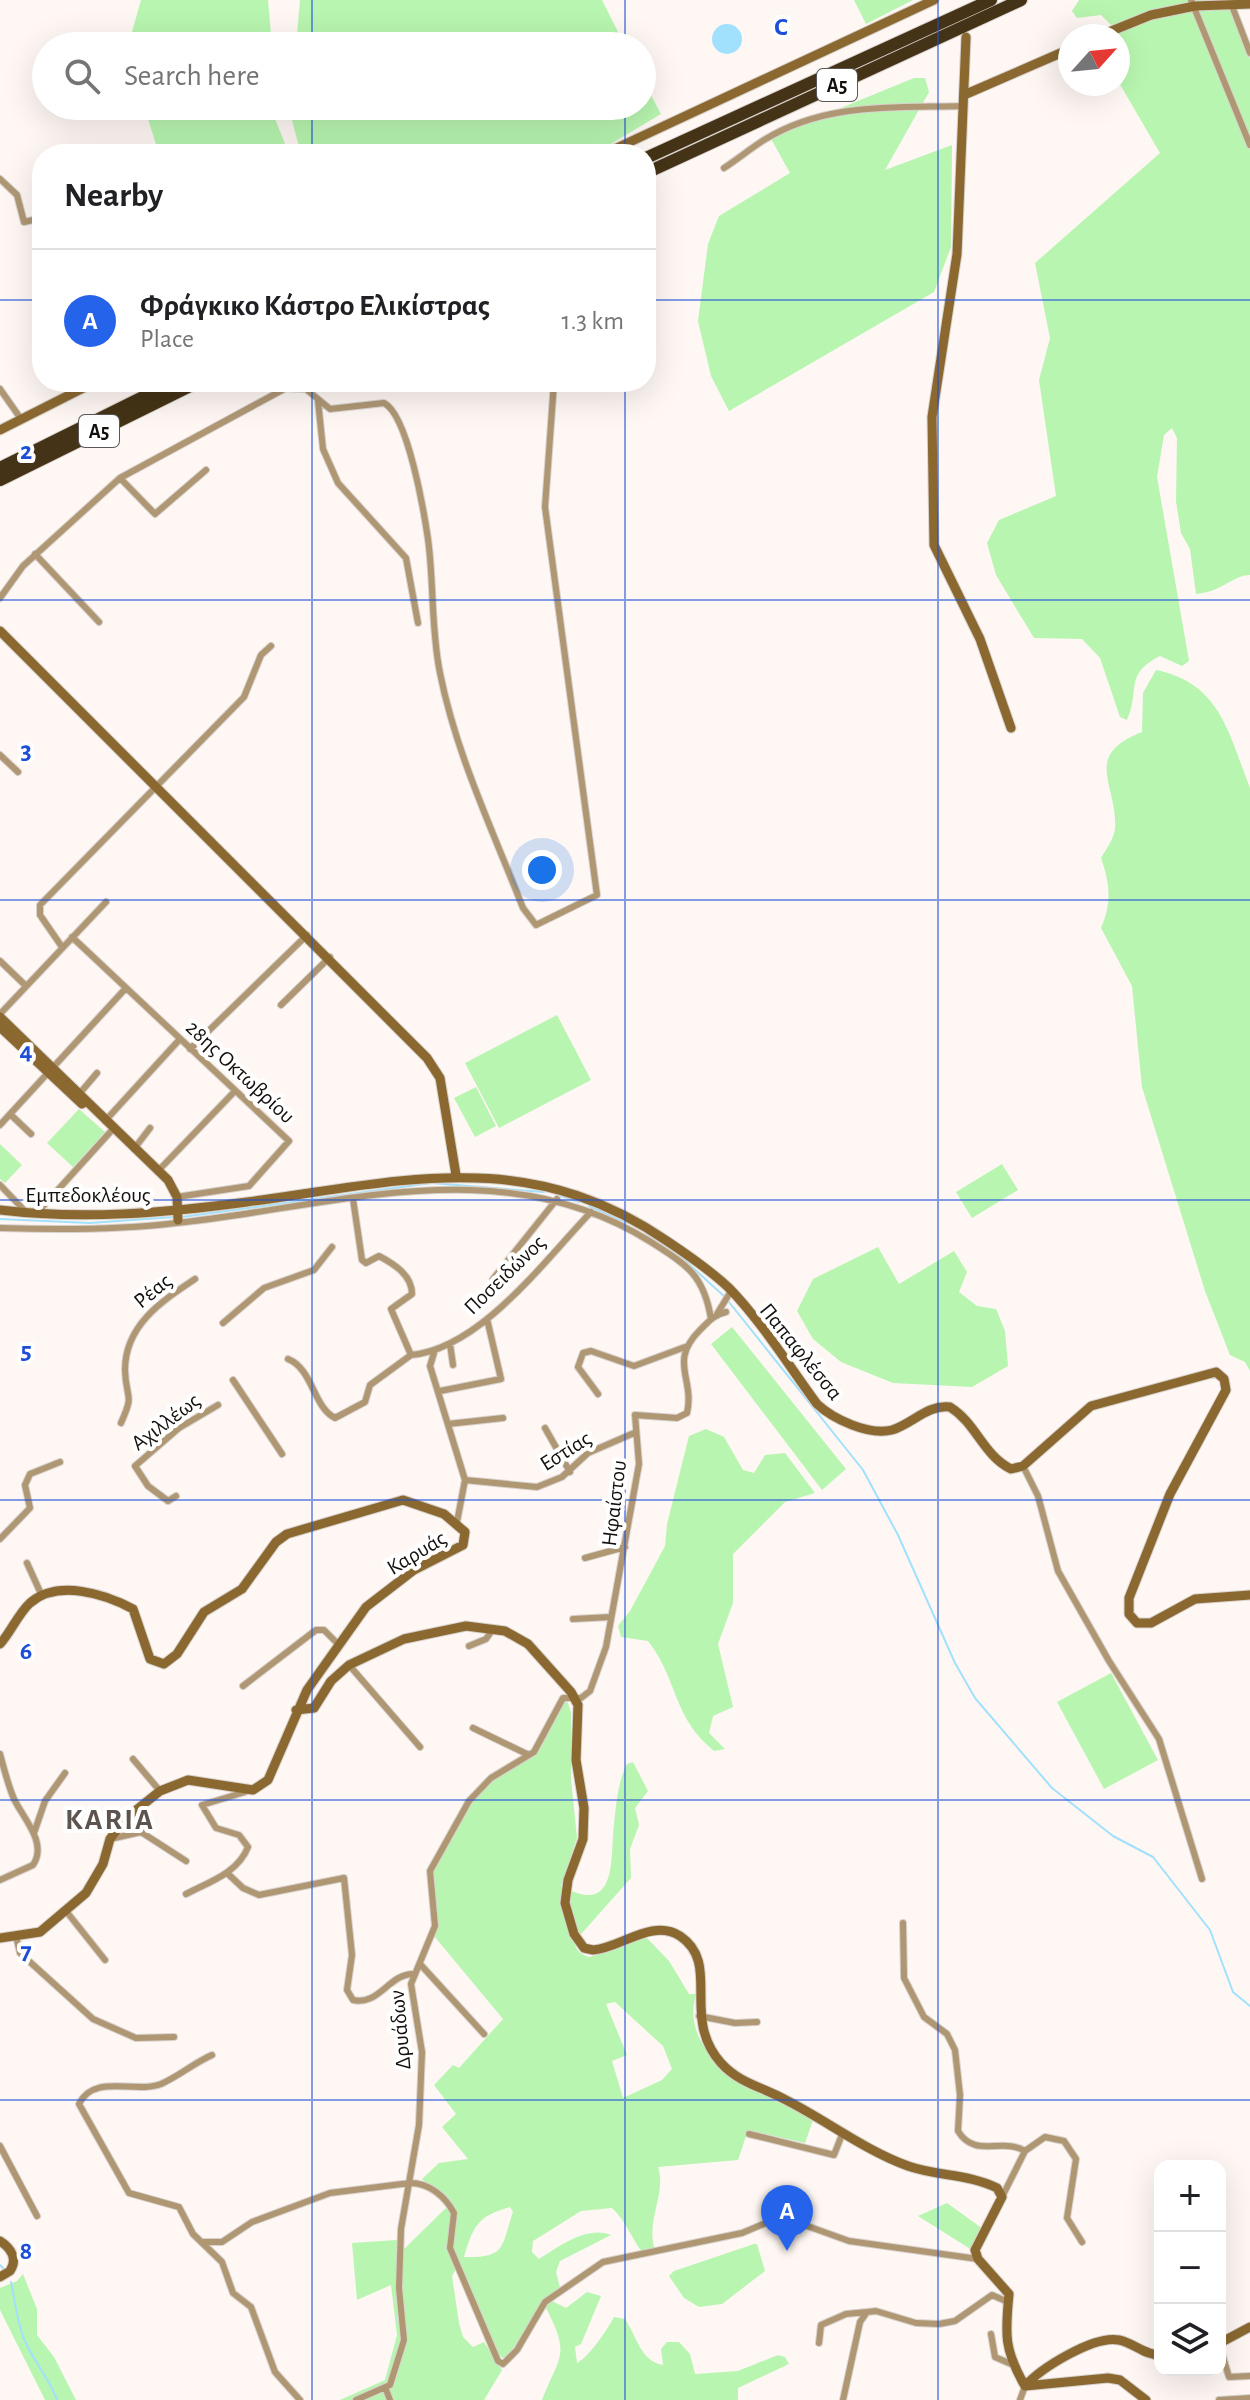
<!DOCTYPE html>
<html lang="en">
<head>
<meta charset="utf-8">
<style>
	:root { --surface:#fff; --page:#f6f6f6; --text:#202124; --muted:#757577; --line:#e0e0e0; --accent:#2563eb }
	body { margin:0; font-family:"Alegreya Sans",sans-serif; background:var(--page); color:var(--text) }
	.controls { position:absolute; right:24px; bottom:24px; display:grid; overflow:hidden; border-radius:16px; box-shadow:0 8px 32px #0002 }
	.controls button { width:72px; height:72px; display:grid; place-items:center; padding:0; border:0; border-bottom:2px solid var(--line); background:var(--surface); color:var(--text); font:40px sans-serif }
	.compass { position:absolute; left:1058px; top:24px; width:72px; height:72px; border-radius:50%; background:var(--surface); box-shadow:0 8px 32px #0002; rotate:63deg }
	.you { position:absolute; left:542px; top:870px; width:28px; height:28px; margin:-20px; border:6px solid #fff; border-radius:50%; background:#1a73e8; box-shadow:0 0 0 12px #1a73e833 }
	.badge { display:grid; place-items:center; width:52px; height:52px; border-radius:50%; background:var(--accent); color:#fff; font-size:26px; font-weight:700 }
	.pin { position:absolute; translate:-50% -66px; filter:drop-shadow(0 2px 4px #0008) }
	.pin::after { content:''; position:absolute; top:42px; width:28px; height:24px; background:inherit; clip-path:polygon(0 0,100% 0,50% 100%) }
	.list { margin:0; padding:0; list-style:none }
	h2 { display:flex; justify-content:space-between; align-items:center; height:104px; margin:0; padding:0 32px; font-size:34px }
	h2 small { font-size:26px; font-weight:400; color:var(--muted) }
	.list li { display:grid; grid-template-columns:52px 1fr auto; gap:24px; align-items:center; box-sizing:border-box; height:144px; padding:0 32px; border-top:2px solid var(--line) }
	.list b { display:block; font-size:30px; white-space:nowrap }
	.list p { margin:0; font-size:26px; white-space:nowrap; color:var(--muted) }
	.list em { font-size:26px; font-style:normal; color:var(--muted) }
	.icon { flex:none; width:44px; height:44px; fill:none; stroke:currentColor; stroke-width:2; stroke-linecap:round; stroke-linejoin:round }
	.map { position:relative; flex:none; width:1250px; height:2400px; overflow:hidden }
	.search { position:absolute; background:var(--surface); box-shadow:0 8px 32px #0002; left:32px; top:32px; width:624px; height:88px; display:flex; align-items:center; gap:20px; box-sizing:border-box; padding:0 28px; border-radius:44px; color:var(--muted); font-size:30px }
	.panel { position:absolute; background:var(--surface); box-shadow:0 8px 32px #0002; left:32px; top:144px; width:624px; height:248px; border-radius:32px }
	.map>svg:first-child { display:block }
	.green { fill:#b8f5b0; fill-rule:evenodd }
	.water { fill:#a2e1fd }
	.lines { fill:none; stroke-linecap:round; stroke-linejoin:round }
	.stream { stroke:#a2e1fd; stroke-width:2 }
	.street-casing { stroke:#d8d2ce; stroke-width:8 }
	.secondary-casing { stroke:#d8d2ce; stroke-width:11 }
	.highway-casing { stroke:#d8d2ce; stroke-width:14 }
	.street { stroke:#af9774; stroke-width:6 }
	.secondary { stroke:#8a6830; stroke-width:9 }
	.highway { stroke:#443316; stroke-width:12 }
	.grid { fill:none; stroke:#1d4ed8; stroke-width:2; stroke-opacity:0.55 }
	.labels { text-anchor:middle; stroke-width:8; stroke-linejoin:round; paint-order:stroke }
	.shield { fill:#fff; stroke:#5a5756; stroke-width:2 }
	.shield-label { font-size:20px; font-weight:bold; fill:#130f0d }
	.street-label { font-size:22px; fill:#130f0d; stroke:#fff }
	.district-label { font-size:30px; font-weight:bold; letter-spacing:2px; fill:#5e544f; stroke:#fff }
	.grid-label { font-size:26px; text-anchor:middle; font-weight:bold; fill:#1d4ed8; stroke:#fff; stroke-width:8; stroke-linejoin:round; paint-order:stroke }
</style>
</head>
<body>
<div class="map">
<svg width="1250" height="2400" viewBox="0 0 1250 2400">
	<rect width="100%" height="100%" fill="#fef7f3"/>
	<path class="green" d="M141,0H268L272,46H128Z
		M300,0H602L625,46H296Z
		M854,0H913L866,24Z
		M1079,0H1227L1250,59V575C1233,575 1222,592 1196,594L1190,549L1181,533L1176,501L1177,438L1172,428L1164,435L1157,477L1189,661L1182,666L1160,656C1123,675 1141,690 1127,720L1120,717L1100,658L1082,639L1034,638L996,575L987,543L999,520L1056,496L1039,380L1050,338L1035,263L1160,153L1118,81V36H1110L1118,32L1101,15L1077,18L1072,11Z
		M642,78L661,114L594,154H301L291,117L292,106H642Z
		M914,78H925L929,92L885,170L952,145L951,247L934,292L729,411L711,376L698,321L708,244L719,216L790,173L770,137Z
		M144,106H270L289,154H159Z
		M1156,670C1221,683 1229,735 1250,788V1371L1245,1362L1230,1355L1205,1291L1142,1087L1132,986L1101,928C1112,902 1110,884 1101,858C1106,849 1114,839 1115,829C1118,784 1081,756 1142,732L1143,693Z
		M557,1015L591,1080L499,1128L465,1063Z
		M476,1087L496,1126L475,1137L454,1098Z
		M79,1109L105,1132L73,1167L47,1143Z
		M0,1144L22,1165L5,1183L0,1179Z
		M1002,1164L1018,1190L972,1218L956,1192Z
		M878,1247L899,1284L954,1251L967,1272L959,1292L977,1306L996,1309L1005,1331L1008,1366L972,1387L893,1383L841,1362L813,1339L797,1311L813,1279Z
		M732,1327L846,1469L822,1490L711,1344Z
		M706,1429L724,1437L743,1470L754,1473L765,1455L785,1453L815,1493L785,1502L733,1554V1603L718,1644L733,1707L713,1716L709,1733L725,1749L714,1751C672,1717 679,1681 648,1641L621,1637L618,1626L630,1611L665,1546L667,1524L689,1436Z
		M1111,1673L1158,1760L1104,1789L1057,1702Z
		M566,1698L571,1712V1779L577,1838L561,1886C618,1917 610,1861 614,1824C616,1805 618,1781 627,1764L633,1762L648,1791L635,1808L639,1825L630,1849L631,1878L574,1942C576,1951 581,1955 590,1957L646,1937L669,1961L689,1994H696C677,2062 766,2093 813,2120L805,2143L748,2130L738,2160L658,2167C667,2194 645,2221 655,2250L642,2252C631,2237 626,2221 612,2208L581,2211L533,2241L532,2252L539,2259C559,2246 588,2225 611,2235L560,2261L556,2272L560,2288C533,2305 526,2337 504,2359L496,2352L457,2267L452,2276L459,2323L463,2337L473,2347L484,2342L502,2370L484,2400H340L385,2380L397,2335L391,2285L357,2300L352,2243L397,2240L403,2250L450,2204L422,2179L439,2163L468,2159L442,2127L456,2114L434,2085L453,2065L459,2068L503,2019L434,1936L430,1881L435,1860L475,1799L496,1778L534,1754ZM615,2002L663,2046L672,2069L662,2080L623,2098L612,2061L627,2055L606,2004ZM510,2207L513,2212C501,2246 507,2258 464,2257C473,2226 478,2216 510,2207Z
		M947,2203L983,2229L972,2250L918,2216Z
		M754,2244H757L765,2271L722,2304L699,2307L684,2298L669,2276L674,2271Z
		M23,2274L37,2309V2335L54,2357L76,2400H45L0,2310V2288L17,2281Z
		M587,2292L601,2296L581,2344L575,2347L577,2363C589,2357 607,2330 614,2317L625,2319C637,2336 640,2361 663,2365L661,2349L667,2342H679L690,2354L695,2374L738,2371L778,2355L785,2357L789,2364L738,2388V2400H542C560,2354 571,2356 545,2306L550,2300L566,2308Z"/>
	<path class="water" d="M712 39a15 15 0 1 1 30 0a15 15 0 1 1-30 0Z"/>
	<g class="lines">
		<path class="stream" d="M555,1194L579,1202
			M589,1206L626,1223
			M182,1217L431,1183L544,1192
			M0,1219L90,1223L175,1217
			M646,1234L681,1257L725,1297
			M729,1302L863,1470L898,1535L955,1663L975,1698L1052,1788L1113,1836L1153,1857L1210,1930L1233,1992L1250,2006
			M0,2265L6,2271
			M11,2282C15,2300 17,2322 24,2339C33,2361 49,2377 57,2400"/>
		<defs>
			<path id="street" d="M1191,0L1250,145
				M1232,6L1250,53
				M724,168C738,159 751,148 764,140C825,102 895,108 963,106
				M0,179L17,195L24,222L42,218
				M284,388L306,389L330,409L384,403C408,415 424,512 428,539C434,583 431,630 440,673C456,754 493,831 523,908L536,925L597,895L545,507L554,382
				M0,389L21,419
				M318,401L323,449L338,483L406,558L418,623
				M120,478L155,514L206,470
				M35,554L99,622
				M0,598L23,566L120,478L297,382
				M0,755L18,772
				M72,937L289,1141L249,1186L177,1197
				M62,947L40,915V905L244,697L261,655L271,646
				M0,961L26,986
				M281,1005L330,957
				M0,1014L106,902
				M190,1049L307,935
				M80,1093L97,1073
				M10,1114L31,1134
				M105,1121L180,1039
				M0,1125L126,988
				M134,1149L150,1128
				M158,1171L235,1091
				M0,1185L25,1211
				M353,1199L362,1260L366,1263L379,1256C394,1264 412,1275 412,1294L391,1309L411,1355C480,1349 545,1260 591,1212
				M36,1214L113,1129
				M0,1228C59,1230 118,1230 176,1223C338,1206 502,1148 651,1242C687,1265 704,1275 711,1319
				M493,1279L557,1199
				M717,1314L731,1291
				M223,1323L264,1288L314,1270L332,1247
				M450,1344L453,1365
				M434,1353L430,1366L465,1480L457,1522
				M288,1359C313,1369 313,1407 335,1418L365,1402L370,1385L411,1355
				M233,1380L282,1454
				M440,1391L501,1379L487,1319
				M598,1394L578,1367L583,1353L591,1351L634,1366L685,1347
				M121,1423C135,1392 126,1401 125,1370C125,1325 162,1301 195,1279
				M448,1424L503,1418
				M545,1428L570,1472
				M1023,1466L1038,1496L1058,1571L1109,1661L1159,1739L1202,1879
				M465,1480L537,1487L562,1477L588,1453L634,1433
				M176,1496L168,1501L148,1486L135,1466L179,1428L218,1405
				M0,1539L30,1508L25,1485L30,1474L60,1462
				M585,1558L625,1547
				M27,1563L42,1596
				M573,1619L611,1617
				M469,1646L486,1639L493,1629
				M349,1665L420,1747
				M243,1686L316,1630H324L338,1644
				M473,1728L529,1755
				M0,1754C4,1769 8,1785 14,1799C23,1818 48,1843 33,1865L0,1880
				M133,1759L160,1791
				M34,1833L45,1801L65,1773
				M110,1839L141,1832L186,1861
				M227,1873L243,1888L259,1895L344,1878L352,1955L347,1990L353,2000C379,2006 389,1974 413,1974
				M186,1894C209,1882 238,1873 248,1847L239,1835L216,1828L202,1805L245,1792
				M66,1911L105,1960
				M903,1923L904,1978L924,2017L947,2034L955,2050L960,2095L958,2131C975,2159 1002,2137 1025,2151
				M16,1936L20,1953L93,2019L136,2038L174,2037
				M420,1964L484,2034
				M699,2016L735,2023L757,2022
				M212,2055C194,2063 179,2076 161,2084C135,2094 94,2073 79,2104L129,2193L179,2207L193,2234L222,2262L233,2293L251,2307L275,2372L300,2400
				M749,2134L834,2155L843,2132
				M0,2146L37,2216
				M1002,2197L1025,2151L1045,2137L1064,2141L1076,2159L1067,2218L1082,2242
				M202,2242H222L252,2222L330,2193L410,2183C429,2183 445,2196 454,2213L450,2248L498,2361L503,2364L517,2350L545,2302L603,2262L742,2233L773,2220L785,2218L849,2241L978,2259
				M991,2334L995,2357L1011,2364
				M819,2343L821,2325L846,2314L867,2312
				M1220,2347L1229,2377L1250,2376
				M385,2387L390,2400
				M356,2400L390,2385L404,2340L399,2288L401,2229L419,2125L422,2052L411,1984L435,1926L430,1871L469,1801L491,1778L534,1752L563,1698H581L590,1691L606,1647L639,1464L635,1415L677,1418L687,1413C695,1378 668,1362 700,1330C708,1322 715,1314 726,1312
				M843,2400L860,2322L867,2312L876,2311L916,2323L939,2324L955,2321L992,2295L1008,2302
				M1020,2400L1025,2386
				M1219,2400L1250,2398"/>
			<path id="secondary" d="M1099,36L1151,15L1195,6L1250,4
				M966,37L957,254L932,417L934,545L980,639L1011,728
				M964,95L1070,49
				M604,154L934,0
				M0,430L95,382
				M0,631L427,1058L440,1078L456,1175
				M0,1017L168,1180L177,1197L178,1220
				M0,1027L82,1104
				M0,1210C82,1220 165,1213 247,1202C403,1181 526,1145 667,1241C688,1255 710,1270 729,1288C762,1322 789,1366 817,1404C833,1419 869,1436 892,1430C912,1424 928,1404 950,1407C976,1423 983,1455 1011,1469L1023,1466L1091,1406L1216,1372L1224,1379L1226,1390L1170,1494L1129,1598V1614L1137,1623H1151L1195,1599L1250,1595
				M0,1644C11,1632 18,1614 30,1603C58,1579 105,1594 133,1609L150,1659L164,1664L177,1654L204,1612L242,1589L276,1542L287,1534L403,1500L444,1514L465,1532L463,1545L414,1570L366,1607L307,1690L268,1780L253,1790L188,1780L160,1791L125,1819L110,1839L103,1864L86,1893L40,1932L0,1938
				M296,1710L314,1708L331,1681L349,1665L404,1639L466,1626L505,1631L528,1644L571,1692L578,1705L576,1760L584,1808L583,1839L568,1880L565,1903L574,1934L584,1948L593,1950C621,1948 652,1918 680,1936C722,1964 680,2017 721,2063C739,2083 762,2087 784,2099C826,2120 864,2150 908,2166C936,2176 970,2174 997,2188L1002,2197L975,2250L978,2259L1009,2294C1005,2334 1004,2350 1025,2386
				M0,2241C11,2248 18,2259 10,2271L0,2277
				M1220,2343L1250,2327
				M1025,2386C1041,2368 1094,2335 1119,2340C1134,2343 1144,2355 1160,2355
				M1025,2386L1108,2378L1120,2380L1146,2400"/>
			<path id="highway" d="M646,158L991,0
				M646,173L1021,0
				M0,468L173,382
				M0,480L198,382"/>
		</defs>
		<use href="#street" class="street-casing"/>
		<use href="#secondary" class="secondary-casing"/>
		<use href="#highway" class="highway-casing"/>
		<use href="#street" class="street"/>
		<use href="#secondary" class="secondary"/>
		<use href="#highway" class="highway"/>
	</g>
	<path class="grid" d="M312,0V46M625,0V46M938,0V2400M312,106V154M625,106V154M0,300H42M646,300H1250M312,382V2400M625,382V2400M0,600H1250M0,900H1250M0,1200H1250M0,1500H1250M0,1800H1250M0,2100H1250"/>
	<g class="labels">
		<g class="shield">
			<rect x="817" y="69" width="40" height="32" rx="6"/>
			<rect x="79" y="415" width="40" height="32" rx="6"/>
		</g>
		<g class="shield-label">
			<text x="837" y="92">Α5</text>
			<text x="99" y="438">Α5</text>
		</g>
		<g class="street-label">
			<text transform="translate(241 1071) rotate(43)" y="8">28ης Οκτωβρίου</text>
			<text x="88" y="1202">Εμπεδοκλέους</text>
			<text transform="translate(504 1274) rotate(-44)" y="8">Ποσειδώνος</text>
			<text transform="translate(152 1290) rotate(-39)" y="8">Ρέας</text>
			<text transform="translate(802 1351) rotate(51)" y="8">Παπαφλέσσα</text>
			<text transform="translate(165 1421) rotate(-37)" y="8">Αχιλλέως</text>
			<text transform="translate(565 1450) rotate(-32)" y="8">Εστίας</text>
			<text transform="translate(613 1503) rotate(-83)" y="8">Ηφαίστου</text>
			<text transform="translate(416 1552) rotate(-31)" y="8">Καρυάς</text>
			<text transform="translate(399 2030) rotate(-95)" y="8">Δρυάδων</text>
		</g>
		<g class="district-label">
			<text x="110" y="1829">KARIA</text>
		</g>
	</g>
	<g class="grid-label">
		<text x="781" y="35">C</text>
		<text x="26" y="459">2</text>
		<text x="26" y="759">3</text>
		<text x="26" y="1059">4</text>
		<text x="26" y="1359">5</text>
		<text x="26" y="1659">6</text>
		<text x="26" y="1959">7</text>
		<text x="26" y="2259">8</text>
	</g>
</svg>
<div class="controls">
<button>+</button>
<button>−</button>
<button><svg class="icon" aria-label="layers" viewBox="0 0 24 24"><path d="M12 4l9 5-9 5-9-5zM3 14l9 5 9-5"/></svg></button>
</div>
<svg class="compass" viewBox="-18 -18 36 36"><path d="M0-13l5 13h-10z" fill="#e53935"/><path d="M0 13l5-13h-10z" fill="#757577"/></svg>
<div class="you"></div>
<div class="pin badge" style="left:787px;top:2251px">A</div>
<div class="search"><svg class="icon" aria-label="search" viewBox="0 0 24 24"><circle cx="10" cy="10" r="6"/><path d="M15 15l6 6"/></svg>Search here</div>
<section class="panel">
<h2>Nearby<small></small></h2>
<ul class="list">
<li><span class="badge">A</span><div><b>Φράγκικο Κάστρο Ελικίστρας</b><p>Place</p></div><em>1.3 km</em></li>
</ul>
</section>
</div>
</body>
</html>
